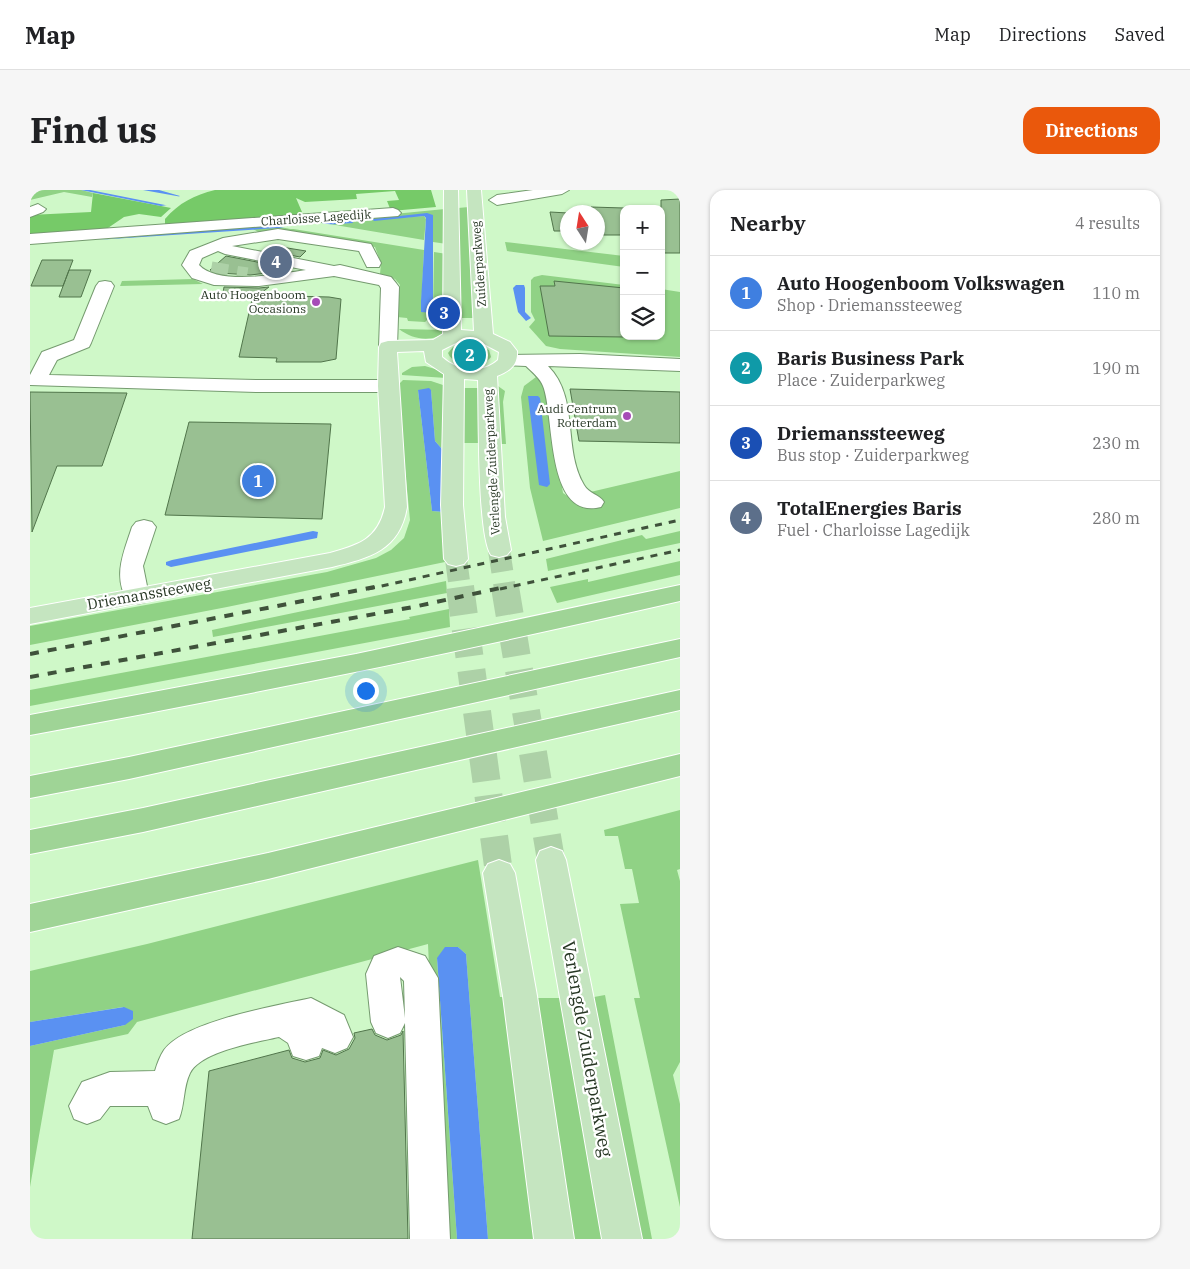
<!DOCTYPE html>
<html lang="en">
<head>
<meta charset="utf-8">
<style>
	:root { --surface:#fff; --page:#f6f6f6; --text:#202124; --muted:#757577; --line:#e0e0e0; --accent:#ea580c }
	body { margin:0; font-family:"IBM Plex Serif",serif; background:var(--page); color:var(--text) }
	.controls { position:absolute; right:15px; top:15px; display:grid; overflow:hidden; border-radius:10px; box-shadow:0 1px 4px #0004 }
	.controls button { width:45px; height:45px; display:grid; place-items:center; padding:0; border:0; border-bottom:1px solid var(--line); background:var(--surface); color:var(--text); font:25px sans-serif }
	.compass { position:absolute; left:530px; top:15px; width:45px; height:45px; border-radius:50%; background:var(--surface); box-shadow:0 1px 4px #0004; rotate:348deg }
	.you { position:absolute; left:335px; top:500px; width:18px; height:18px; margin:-12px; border:4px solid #fff; border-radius:50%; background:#1a73e8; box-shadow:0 0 0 8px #1a73e833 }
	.badge { display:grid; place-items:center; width:32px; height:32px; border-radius:50%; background:var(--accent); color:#fff; font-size:16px; font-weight:700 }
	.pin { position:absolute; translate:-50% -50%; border:2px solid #fff; box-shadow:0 1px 5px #0006 }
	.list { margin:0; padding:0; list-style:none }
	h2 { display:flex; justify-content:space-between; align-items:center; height:65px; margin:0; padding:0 20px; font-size:21px }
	h2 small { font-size:16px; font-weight:400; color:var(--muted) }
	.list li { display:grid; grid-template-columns:32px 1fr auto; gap:15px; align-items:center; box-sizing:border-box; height:75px; padding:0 20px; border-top:1px solid var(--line) }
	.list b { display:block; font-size:19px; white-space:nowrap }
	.list p { margin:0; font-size:16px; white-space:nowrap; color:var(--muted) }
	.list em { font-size:16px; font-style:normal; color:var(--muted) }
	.icon { flex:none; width:28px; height:28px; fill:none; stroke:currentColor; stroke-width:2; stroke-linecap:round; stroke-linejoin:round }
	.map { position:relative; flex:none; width:650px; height:1049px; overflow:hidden; border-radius:15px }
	header { display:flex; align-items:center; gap:30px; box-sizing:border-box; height:70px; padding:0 25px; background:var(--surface); border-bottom:1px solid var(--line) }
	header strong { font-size:24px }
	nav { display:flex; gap:28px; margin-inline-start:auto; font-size:18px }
	.intro { display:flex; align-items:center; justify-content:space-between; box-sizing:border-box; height:120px; padding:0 30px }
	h1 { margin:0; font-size:35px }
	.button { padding:12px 22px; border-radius:15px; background:var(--accent); color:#fff; font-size:18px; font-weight:700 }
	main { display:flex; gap:30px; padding:0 30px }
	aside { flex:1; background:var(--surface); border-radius:15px; box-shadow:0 1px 4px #0004 }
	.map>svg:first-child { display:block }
	.green { fill:#90d285 }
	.forest { fill:#76ca68 }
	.water { fill:#5a91f2 }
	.pier { fill:#cff8c8 }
	.building { fill:#99c092; stroke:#51754b }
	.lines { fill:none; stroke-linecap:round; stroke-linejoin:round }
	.minor-tunnel { stroke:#add1a7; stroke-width:17; stroke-dasharray:17 9; stroke-linecap:butt }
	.major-tunnel-far1 { stroke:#add1a7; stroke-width:22; stroke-dasharray:22 11; stroke-linecap:butt }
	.major-tunnel { stroke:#add1a7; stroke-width:28; stroke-dasharray:28 14; stroke-linecap:butt }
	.minor-casing { stroke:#759b6f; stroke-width:2 }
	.major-casing { stroke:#fff; stroke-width:2 }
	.highway-casing { stroke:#fff; stroke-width:2 }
	.minor { fill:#fff; fill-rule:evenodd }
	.major { fill:#c5e5c0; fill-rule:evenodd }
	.highway { fill:#9fd496; fill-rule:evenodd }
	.rail-far1 { stroke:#3f523b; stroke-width:3; stroke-dasharray:7 7; stroke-linecap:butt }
	.rail { stroke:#3f523b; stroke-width:4; stroke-dasharray:9 9; stroke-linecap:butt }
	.poi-dot { fill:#a64cb7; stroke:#fff; stroke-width:2 }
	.labels { text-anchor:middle; stroke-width:4.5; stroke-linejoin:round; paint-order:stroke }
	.far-street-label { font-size:12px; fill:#273724; stroke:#fff }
	.far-poi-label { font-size:12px; fill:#273724; stroke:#fff; text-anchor:end }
	.street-label { font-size:15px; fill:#273724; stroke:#fff }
	.near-street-label { font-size:18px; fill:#273724; stroke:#fff }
</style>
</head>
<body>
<header>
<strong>Map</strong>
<nav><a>Map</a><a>Directions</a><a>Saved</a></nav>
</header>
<div class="intro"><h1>Find us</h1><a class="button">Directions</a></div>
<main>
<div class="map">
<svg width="650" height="1049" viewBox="0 0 650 1049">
	<rect width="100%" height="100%" fill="#cff8c8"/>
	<path class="green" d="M0,0H51L63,3L62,7L34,2L0,10Z
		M439,17L447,128H429L428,18Z
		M415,19L417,54L403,52V25L342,30L394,26L396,29L394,50L299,34L323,33L282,32Z
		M251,37L394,60L391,122L403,121L404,62L417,64L412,126L398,129L395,132L378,131L377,128L367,127L370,95L365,89L350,84L351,73L345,57L265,43H230L223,39Z
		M475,52L594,66V77L477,61Z
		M512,85L594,95V146H631V99L650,102V167L530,159L516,156L499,137L505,130L501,122V90L504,87Z
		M163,89L173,94L90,96L92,91Z
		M369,139L415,140L417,141C403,153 383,150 369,139Z
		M441,154L459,160L461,167C452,179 424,178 418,163L423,157Z
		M395,176L412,181L416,188L372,185V183L382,177Z
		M506,187L516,198L533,303L539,307L650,281V318L513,351L500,298L491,207L494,196Z
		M373,190L401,191L416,196L415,258L412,259L405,251L401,200H388L402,321L414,322L415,372L197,417L0,455V436L297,382L346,368L361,360L374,348L380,330L367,196Z
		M468,196L475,201L473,212L476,254H470Z
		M431,198H452L455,253H434Z
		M650,341V353L518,381L516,369L612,345L616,349Z
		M650,371V385L527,413L520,397L558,389V392Z
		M416,391L417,403L183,447L182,440Z
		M419,419L420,437L0,516V500L380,429L379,427Z
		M650,620V679L647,680L650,691V872L643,885L650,914V1017L604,808H610L590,714L609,713L602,679H595L588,646H575L574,640Z
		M448,670L470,807H481L513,1049H458L436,764L428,757L407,769L427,1049H411L398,754L107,832L98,844L24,860L0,997V856L95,835L93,817L0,832V781L117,754Z
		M575,805L622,1049H611L564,807Z
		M504,808H535L580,1049H538Z"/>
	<path class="forest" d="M185,0H401L406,17L361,21L357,11L369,10L365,1L326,4L327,9L275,12L266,8L272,22L266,27H221L232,29L135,37V29C149,13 164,5 185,0Z
		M63,3L131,16L141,18L131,27L109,24L94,27L75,40L0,44V25L61,22Z"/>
	<path class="water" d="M51,0H129L150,6L137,15L131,16Z
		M397,23L403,25V123L391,122V111L396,28L394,26L344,31L342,29Z
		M322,31L323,33L66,50L200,38Z
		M486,95H494L495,98V122L501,128L496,131L488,122L483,98Z
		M399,198L401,200L405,251L412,259L414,322L402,321L388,200Z
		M498,206H508L510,208L520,294L517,297L509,295Z
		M283,341L288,342L287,348L141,377L136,375V372L142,370Z
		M415,757H428L436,764L458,1049H427L407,768Z
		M94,817L103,821V829L95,835L0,856V832Z"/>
	<path class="pier" d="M60,0H113L152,7L140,16Z
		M279,31L310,36L261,39L233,34Z"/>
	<path class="building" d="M650,9V63H631V10Z
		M561,17L594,18V45H568V22H563Z
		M520,22L538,23V41H524Z
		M245,56L276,61L270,67L239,61Z
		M196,66L258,78L255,81L220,85L190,83L180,80Z
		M12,70H43L33,96H1Z
		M39,80H61L51,107H29Z
		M524,91L594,98V147L519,146L510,96H525Z
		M194,97L229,98L239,97L231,103H193Z
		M223,105L299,107L311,109L306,169L291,172H246L247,168L209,167Z
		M540,199L650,202V253L549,251Z
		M0,202L97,203L72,276H27L2,342Z
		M159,232L301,234L292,329L135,325Z
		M342,839L345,845L357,850L371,845L373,841L378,1049H162L179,881L259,860L262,868L275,872L290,868L293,860L306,865L319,859L325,848L324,843Z"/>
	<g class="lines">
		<path class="minor-tunnel" d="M181,80L217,86"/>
		<path class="major-tunnel-far1" d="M469,360L475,399
			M426,369L430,399"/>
		<path class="major-tunnel" d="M430,397L469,683
			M475,397L521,670"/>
		<defs>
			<path id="minor" d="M503,0H539L532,4L467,15L459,10L467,5Z
				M8,14L16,19L13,22L0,27V17Z
				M363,18L368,20L371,23L368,26L0,54V44Z
				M248,39L341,54L351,73L349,77H337L329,61L248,49L202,56L304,76L310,75L361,87L366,93L369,97L367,157L365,161H351L349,157L351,98L349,95L304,86L229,96L184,95L162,88L152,75L160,61L193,48ZM188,61L195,64L276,80C250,84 188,96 169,75L172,68Z
				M75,91L81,92L84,96L61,153L59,157L27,170L19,185L227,190H358L365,192L368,196L365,200L358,202H227L0,195V185L12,162L44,150L66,96L69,92Z
				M550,164L650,169V181L518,176C550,208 532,258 554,295C559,304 569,304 574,312L571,317C515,331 525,226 513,196C510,188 502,182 496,176L471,175L468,171L471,167L478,165Z
				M114,330L122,332L126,337L113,376L119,406L116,412L107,414L98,412C82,386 94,362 102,337L106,332Z
				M368,757L395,766L408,788L420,1049H380L375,833L370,843L358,848L346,843L341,832L336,784L344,766ZM370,787L374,791L375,828Z
				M281,808L314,825L323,847L317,858L305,863L292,858L289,866L276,870L263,866L258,853L249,847C227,852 171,861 160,883C153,897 155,914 149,929L136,934L123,929L118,916H80L70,929L57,934L44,929L39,916L52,892L80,882L125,881C127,874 130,866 134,860C155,831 246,816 281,808Z"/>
			<path id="major" d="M414,0H428L431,140L444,141L437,0H451L463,144L480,152L487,161C488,175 480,181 467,186L475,327L481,360L477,365L469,367L461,365C447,345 449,221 448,190L434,189L433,315L438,369L434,374L426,376L418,374L414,369L411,315L414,184L396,172L394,161L367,162L377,317C370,360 340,368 302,377L0,434V418L300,363C329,355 348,349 355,317L348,196L349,157L351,153L358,151L403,150L413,144ZM428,152L452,153L469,162L468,170C453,184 427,181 412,167V160Z
				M521,657L532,661L536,670L612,1049H572L506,670L510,661Z
				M469,670L480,674L485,683L507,806L544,1049H504L473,806L453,683L458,674Z"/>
			<path id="highway" d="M650,395V411C434,461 218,505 0,545V525L326,464Z
				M650,449V467L99,589L0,608V586L99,567Z
				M650,500V520L113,642L0,664V640L113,618Z
				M650,564V586L238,689L0,742V714L238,663Z"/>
		</defs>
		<use href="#minor" class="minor-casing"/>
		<use href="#major" class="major-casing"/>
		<use href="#highway" class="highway-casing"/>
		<use href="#minor" class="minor"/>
		<use href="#major" class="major"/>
		<use href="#highway" class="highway"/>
		<path class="rail-far1" d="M338,399L650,330
			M470,399L650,360"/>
		<path class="rail" d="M0,464L345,397
			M0,487L383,417L475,397"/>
	</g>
	<g class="poi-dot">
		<circle cx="286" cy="112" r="5"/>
		<circle cx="597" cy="226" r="5"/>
	</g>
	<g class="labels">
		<g class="far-street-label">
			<text transform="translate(286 28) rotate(-4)" y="4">Charloisse Lagedijk</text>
			<text transform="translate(449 74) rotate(-94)" y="4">Zuiderparkweg</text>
			<text transform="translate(462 272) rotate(-93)" y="4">Verlengde Zuiderparkweg</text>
		</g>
		<g class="far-poi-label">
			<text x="276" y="109">Auto Hoogenboom<tspan x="276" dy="14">Occasions</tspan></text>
			<text x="587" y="223">Audi Centrum<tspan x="587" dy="14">Rotterdam</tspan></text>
		</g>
		<g class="street-label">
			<text transform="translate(119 404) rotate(-10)" y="5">Driemanssteeweg</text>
		</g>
		<g class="near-street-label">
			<text transform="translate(557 859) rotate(80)" y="6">Verlengde Zuiderparkweg</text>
		</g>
	</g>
</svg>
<div class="controls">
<button>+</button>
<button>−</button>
<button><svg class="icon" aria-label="layers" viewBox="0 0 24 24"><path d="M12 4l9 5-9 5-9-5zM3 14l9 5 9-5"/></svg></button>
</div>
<svg class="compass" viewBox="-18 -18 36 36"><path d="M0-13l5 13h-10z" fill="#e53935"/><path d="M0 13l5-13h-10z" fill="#757577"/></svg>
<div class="you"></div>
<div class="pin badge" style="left:228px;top:291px;background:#3f7fe0">1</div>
<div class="pin badge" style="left:440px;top:165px;background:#0f9aa8">2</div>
<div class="pin badge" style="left:414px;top:123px;background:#1a4fb4">3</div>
<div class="pin badge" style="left:246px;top:72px;background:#5c6f8a">4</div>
</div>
<aside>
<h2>Nearby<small>4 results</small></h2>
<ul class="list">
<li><span class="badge" style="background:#3f7fe0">1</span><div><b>Auto Hoogenboom Volkswagen</b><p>Shop · Driemanssteeweg</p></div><em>110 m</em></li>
<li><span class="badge" style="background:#0f9aa8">2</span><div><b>Baris Business Park</b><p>Place · Zuiderparkweg</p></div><em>190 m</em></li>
<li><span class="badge" style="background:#1a4fb4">3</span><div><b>Driemanssteeweg</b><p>Bus stop · Zuiderparkweg</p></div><em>230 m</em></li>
<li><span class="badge" style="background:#5c6f8a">4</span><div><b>TotalEnergies Baris</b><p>Fuel · Charloisse Lagedijk</p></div><em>280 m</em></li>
</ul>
</aside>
</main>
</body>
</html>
